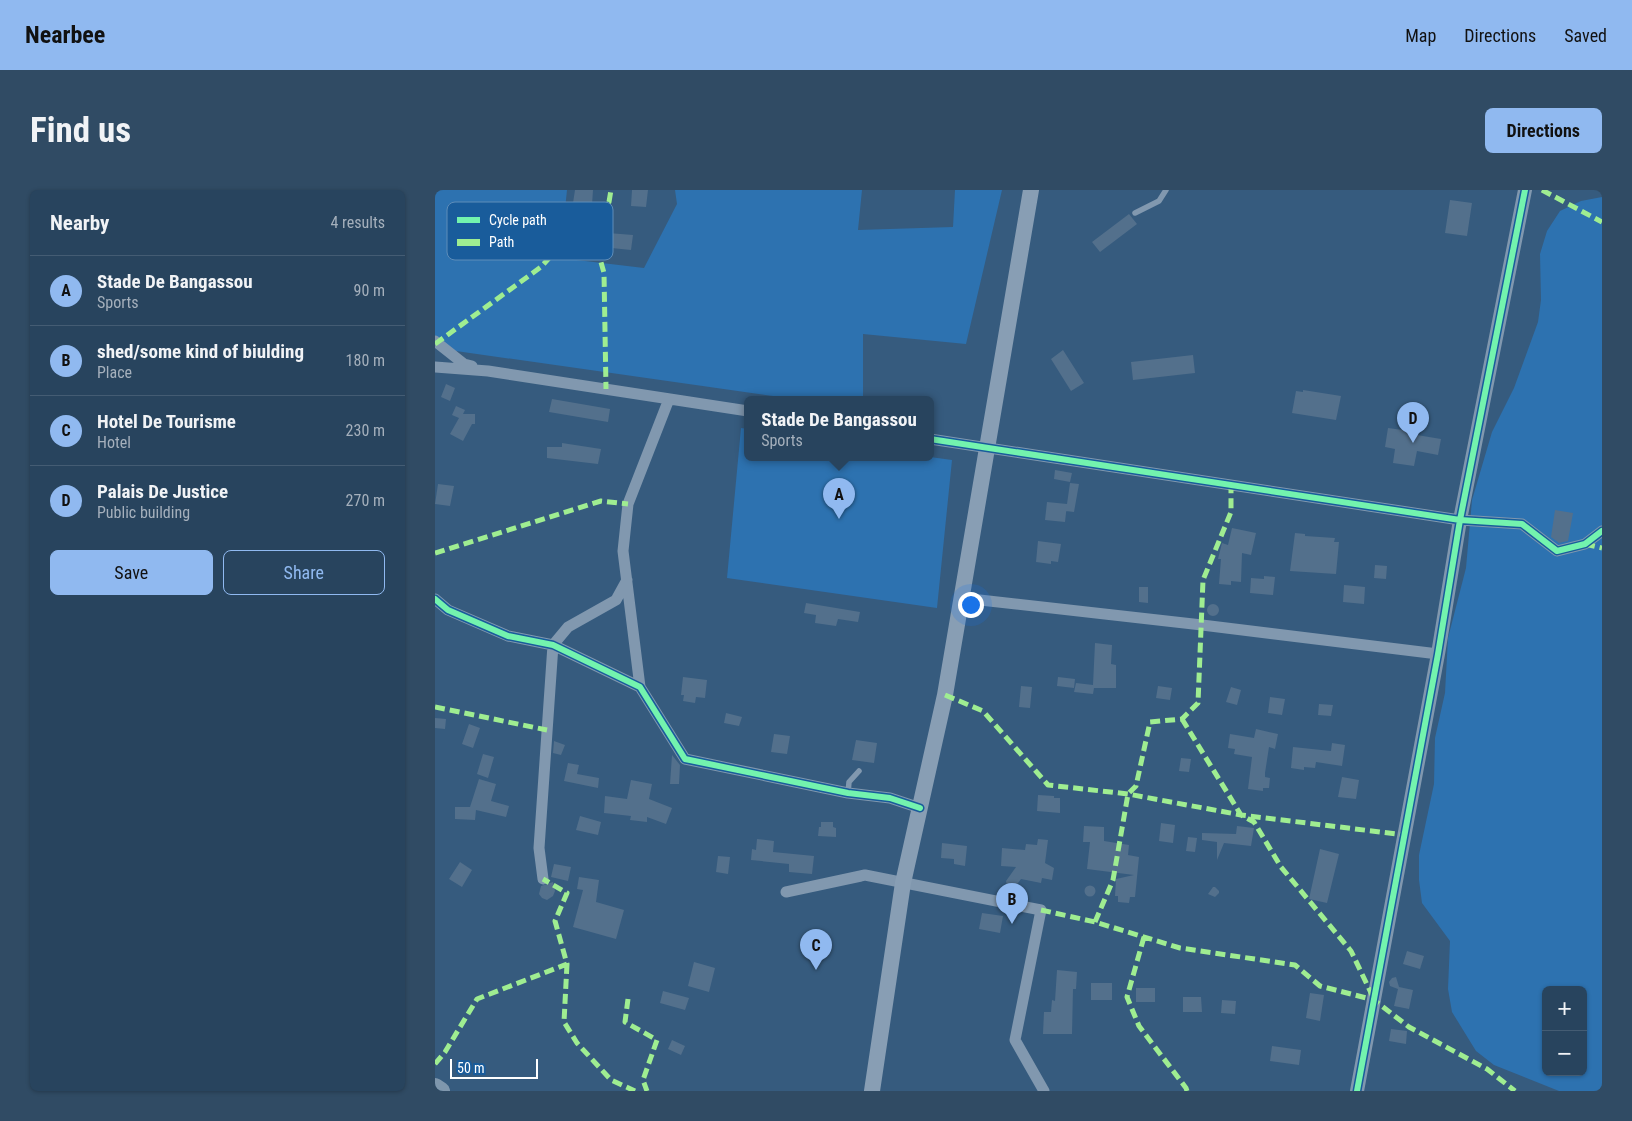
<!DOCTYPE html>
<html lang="en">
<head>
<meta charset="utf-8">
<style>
	:root { --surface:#28445e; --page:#304b64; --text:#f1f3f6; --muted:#a5b0bc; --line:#445c73; --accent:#90b9f0 }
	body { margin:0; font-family:"Roboto Condensed",sans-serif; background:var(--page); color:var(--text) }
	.controls { position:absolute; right:15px; bottom:15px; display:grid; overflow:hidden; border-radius:8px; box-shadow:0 1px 4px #0004 }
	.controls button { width:45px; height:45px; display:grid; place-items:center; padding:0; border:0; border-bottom:1px solid var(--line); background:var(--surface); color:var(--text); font:25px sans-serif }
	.scale { position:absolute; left:15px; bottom:12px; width:88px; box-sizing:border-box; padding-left:5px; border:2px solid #fff; border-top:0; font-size:14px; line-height:18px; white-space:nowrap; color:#fff; -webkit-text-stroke:4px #195c9b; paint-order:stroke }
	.you { position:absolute; left:535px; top:414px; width:18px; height:18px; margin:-12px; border:4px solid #fff; border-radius:50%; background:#1a73e8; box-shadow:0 0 0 8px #1a73e833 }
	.badge { display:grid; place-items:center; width:32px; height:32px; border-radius:50%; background:var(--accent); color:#111; font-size:16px; font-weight:700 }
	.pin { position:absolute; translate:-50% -41px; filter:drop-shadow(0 1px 2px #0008) }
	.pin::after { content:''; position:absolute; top:26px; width:18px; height:15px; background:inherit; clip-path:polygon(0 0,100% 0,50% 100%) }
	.popup { position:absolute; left:309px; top:206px; width:190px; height:65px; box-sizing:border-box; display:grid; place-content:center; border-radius:8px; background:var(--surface); filter:drop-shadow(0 1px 4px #0005); font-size:16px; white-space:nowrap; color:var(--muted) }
	.popup b { font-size:19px; color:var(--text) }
	.popup::after { content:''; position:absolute; left:50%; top:100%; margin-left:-10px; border:10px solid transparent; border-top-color:var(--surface) }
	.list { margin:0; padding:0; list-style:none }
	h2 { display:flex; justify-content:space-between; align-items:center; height:65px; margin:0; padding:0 20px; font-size:21px }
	h2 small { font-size:16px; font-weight:400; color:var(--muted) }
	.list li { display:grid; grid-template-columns:32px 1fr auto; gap:15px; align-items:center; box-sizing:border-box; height:70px; padding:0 20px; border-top:1px solid var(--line) }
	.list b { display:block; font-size:19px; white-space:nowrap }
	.list p { margin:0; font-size:16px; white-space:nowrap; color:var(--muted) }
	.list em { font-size:16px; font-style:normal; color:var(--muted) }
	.actions { display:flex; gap:10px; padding:15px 20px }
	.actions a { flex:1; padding:11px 0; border:1px solid var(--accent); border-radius:8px; text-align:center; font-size:18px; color:var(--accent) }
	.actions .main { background:var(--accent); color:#111 }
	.map { position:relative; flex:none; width:1167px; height:901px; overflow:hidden; border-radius:8px }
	header { display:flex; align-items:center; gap:30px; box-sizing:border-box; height:70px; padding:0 25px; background:var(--accent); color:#111 }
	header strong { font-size:24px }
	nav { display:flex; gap:28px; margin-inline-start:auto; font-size:18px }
	.intro { display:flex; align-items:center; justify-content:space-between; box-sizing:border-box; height:120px; padding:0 30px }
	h1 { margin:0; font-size:35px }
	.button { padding:12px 22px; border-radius:8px; background:var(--accent); color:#111; font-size:18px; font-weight:700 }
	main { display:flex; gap:30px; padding:0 30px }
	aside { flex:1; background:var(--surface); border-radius:8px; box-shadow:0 1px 4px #0004 }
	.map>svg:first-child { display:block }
	.green { fill:#2d72b0; fill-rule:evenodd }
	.building { fill:#53708c }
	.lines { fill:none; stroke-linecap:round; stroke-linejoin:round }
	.service { stroke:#8198af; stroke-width:5.5 }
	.minor { stroke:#8198af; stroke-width:11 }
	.tertiary { stroke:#8198af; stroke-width:14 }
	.secondary { stroke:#889eb4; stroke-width:16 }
	.primary { stroke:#7f97ad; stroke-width:18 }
	.quiet { stroke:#9fed91; stroke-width:5; stroke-dasharray:10 5; stroke-linecap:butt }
	.cycleway-casing { stroke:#195c9b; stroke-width:9 }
	.cycleway { stroke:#73f3ae; stroke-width:6 }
	.key { fill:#195c9b; stroke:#5e8db9; stroke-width:1 }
	.key-label { font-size:14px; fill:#fff }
</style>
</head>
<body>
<header>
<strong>Nearbee</strong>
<nav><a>Map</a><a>Directions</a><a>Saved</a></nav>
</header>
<div class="intro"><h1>Find us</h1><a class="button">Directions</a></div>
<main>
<aside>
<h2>Nearby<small>4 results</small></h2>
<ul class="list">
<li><span class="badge">A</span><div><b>Stade De Bangassou</b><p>Sports</p></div><em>90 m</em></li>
<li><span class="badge">B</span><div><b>shed/some kind of biulding</b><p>Place</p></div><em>180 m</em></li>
<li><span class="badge">C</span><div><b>Hotel De Tourisme</b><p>Hotel</p></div><em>230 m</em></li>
<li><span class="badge">D</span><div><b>Palais De Justice</b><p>Public building</p></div><em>270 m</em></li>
</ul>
<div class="actions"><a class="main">Save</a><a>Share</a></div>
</aside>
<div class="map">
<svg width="1167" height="901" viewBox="0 0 1167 901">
	<rect width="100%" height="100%" fill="#365b7e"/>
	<path class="green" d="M0,0H132L125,68L209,78L242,14L240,0H427L423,40L518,37L520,0H567L531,154L428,144V210H366L0,158Z
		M1167,7V901H1124L1059,875L1041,861L1017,822L1013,799L1015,751L987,713L984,690V665L999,594L1000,548L1010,503L1013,448L1031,378L1037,310L1057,242L1079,198L1103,132L1106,110L1105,64L1112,41L1125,21L1146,11ZM1111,800H1148V882H1111Z
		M306,238L313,239V268L495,267L517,270L502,418L292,388Z"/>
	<path class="building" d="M140,0H158L157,15L138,13Z
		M197,0H213L211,17L196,16Z
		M1015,10L1037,13L1032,46L1010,43Z
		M694,24L702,34L665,62L657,52Z
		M148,41L198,45L196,60L147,55Z
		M628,160L649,193L636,201L616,169Z
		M758,165L760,183L698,190L696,172Z
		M11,194L20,198L15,211L6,207Z
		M868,200L906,206L901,230L857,223L861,201L868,202Z
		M117,209L175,219L173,232L114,222Z
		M21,216L30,220L28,224H40V234H37L28,251L15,244L24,228L17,225Z
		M953,238L982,242V245L1006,249L1003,265L982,261L979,276L958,273L960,259L950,257Z
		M127,253L166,259L163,274L112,268V257H127Z
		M620,280L637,283L635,292L619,289Z
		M635,293L644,294L639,322L631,321Z
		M3,294L19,296L15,316L0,314Z
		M612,312L632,314L630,332L610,330Z
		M1120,320L1138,323L1133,351L1124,353L1116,347Z
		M797,338L821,343L816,365L807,363L806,392L796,391V395L784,394L786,369H783L787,353L793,355Z
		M860,343L870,344V346L900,348L899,352H904L901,384L855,381Z
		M603,351L626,354L623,372L616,371V374L601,372Z
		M940,375L952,376L951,389L939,388Z
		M829,386L840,387L838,405L815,403L816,388L829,389Z
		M909,395L930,397L929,414L908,412Z
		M704,397H713V413L704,412Z
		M371,413L425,422L423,432L403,429L401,436L380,433L381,425L369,423Z
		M772 420a6 6 0 1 1 12 0a6 6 0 1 1-12 0Z
		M660,453L677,455L676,474L681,475V498H659L658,504L639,502L641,493L658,495Z
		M248,487L272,490L270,508L261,507L260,513L248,511L249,505H246Z
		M623,487L640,489L639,498L622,496Z
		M586,496L597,497L595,518L584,517Z
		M723,496L737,498L735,510L721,508Z
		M796,497L806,500L802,515L791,512Z
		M835,507L850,509L847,525L833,523Z
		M884,514L898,515L896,526L883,525Z
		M291,523L307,527L304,536L289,533Z
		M0,528L11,529L10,539L0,538Z
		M34,534L45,538L38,558L27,554Z
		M821,539L843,544L840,559L834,557L830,583V587L835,588L834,598H828V601L813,599L817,567L799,564L800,559L793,558L795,544L819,548Z
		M339,544L355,546L352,564L336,562Z
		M421,550L442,553L439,573L417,570Z
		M119,551L130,555L126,565L118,563Z
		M897,553L910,555L907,576L881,572L880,578L869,577V580L856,578L858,557L896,561Z
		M48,564L59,567L53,588L42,584Z
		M237,565L245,575L244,594H235Z
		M746,568L756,569L754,582L744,581Z
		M133,573L144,575L142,584L164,588L163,598L129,591Z
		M907,587L924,590L921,609L903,607Z
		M44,589L61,594L56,611L74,616L71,627L41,620L40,630L20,629V617H35Z
		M196,590L217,594L214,609L237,618L231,634L212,627V632L195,630L196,626L169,623L170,606L192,609Z
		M603,605L619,606V608H625V623L602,621Z
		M145,626L166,632L163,645L141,640Z
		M386,632H398V637L401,638V647L383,646L384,637H386Z
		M726,633L740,635L738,653L724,651Z
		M649,636L669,637V651L694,655L693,665L704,667L700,707H695L694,713L683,712V706H680L681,689L699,685L652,679L655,652H648Z
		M802,636L819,638L816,656L789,653L782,670V652L767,650V643L801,644Z
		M753,647L762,648L760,662L751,661Z
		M322,649L339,651L338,662L379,666L377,684L354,682V674L316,670L317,659L321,660Z
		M603,649L613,650L610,673L619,678L617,690L607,688L606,693L586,689L580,697L574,698L572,697L571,691L581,677L566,676L567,658L590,660L591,654L602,655Z
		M507,653L532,656L530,676L519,674V669L506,668Z
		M885,659L904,664L892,713L874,709Z
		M283,666L295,667L293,684L281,682Z
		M25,672L37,680L27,697L14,689Z
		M119,674L136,677L133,691L116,687Z
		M144,687L164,690L161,712L189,720L181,749L138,737L148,700L142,699Z
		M118,692L120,701L118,706L112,710L107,708L104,704L106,696Z
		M649.5 701a5.5 5.5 0 1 1 11 0a5.5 5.5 0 1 1-11 0Z
		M778,697H780L784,701V703L780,707L773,704Z
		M547,723L568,726L565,743L544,739Z
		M972,761L989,766L985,779L968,774Z
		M259,772L280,778L274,802L253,796Z
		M622,780L642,782L641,799H638L637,844H608L609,822H616L617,810L620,811Z
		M961,787L964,797L978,800L974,819L959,816L963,799L955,796L954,792L957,788Z
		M656,793H677V810H656Z
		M701,798H720V812H701Z
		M228,801L254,808L250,820L225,813Z
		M875,803L889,805L885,831L871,828Z
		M748,807H766L767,822H748Z
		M787,810L801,811L800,824L786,823Z
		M956,839L972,841L971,854L954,851Z
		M237,850L250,856L246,865L233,859Z
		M837,856L866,860L864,875L835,871Z"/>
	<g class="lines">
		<path class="service" d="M700,23L724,11L731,0
			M413,603L414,592L424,581"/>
		<path class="minor" d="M0,151L29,174L37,176
			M0,177L53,181L313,221
			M495,249L1025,330L1087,334L1122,361L1150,354L1167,341
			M527,408L767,435L1003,464
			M0,409L13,420L73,446L118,455L205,497L250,569L413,603L455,608L485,618
			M205,497L188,361L193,314L234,209
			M426,686L351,702L430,685L606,720L580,850L609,901
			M108,689L104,658L118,455L133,437L181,410L192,390"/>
		<path class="tertiary" d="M922,901L1003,464L1025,330L1090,0"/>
		<path class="secondary" d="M437,901L468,693L510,505L596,0"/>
		<path class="primary" d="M0,897L6,901"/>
		<path class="quiet" d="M1107,0L1167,32
			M136,44L145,59L164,65L169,83L171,199
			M0,154L106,77L136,44L174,12L176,0
			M1150,354L1167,358
			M0,363L166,311L193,314
			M510,505L548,521L613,595L693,604L806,625L970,645
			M0,517L112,540
			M747,529L806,625L819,632L846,677L916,761L938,807
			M606,720L660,732L745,758L860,775L885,796L939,810L974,837L1052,879L1080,901
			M660,732L678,690L693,604L701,596L715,532L747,529L763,513L768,390L796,322V295
			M709,747L692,807L704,836L751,898L752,901
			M132,774L129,832L142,853L176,890L200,901
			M193,809L190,832L222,850L208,890L212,901
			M0,874L10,862L42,809L132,774L120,731L132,703L108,689"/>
		<defs>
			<path id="cycleway" d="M495,249L1025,330L1087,334L1122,361L1150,354L1167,341
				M0,409L13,420L73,446L118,455L205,497L250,569L413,603L455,608L485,618
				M922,901L1003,464L1025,330L1090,0"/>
		</defs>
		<use href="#cycleway" class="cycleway-casing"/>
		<use href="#cycleway" class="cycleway"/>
	</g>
	<rect x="12" y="12" width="166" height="58" rx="8" class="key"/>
	<rect x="22" y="27" width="23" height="6" fill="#73f3ae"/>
	<rect x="22" y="49" width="23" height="7" fill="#9fed91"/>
	<g class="key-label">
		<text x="54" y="35">Cycle path</text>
		<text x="54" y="57">Path</text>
	</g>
</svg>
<div class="controls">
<button>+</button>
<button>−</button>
</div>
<div class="scale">50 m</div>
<div class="you"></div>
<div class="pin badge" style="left:404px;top:329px">A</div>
<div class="popup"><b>Stade De Bangassou</b>Sports</div>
<div class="pin badge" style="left:577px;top:734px">B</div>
<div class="pin badge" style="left:381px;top:780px">C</div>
<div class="pin badge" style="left:978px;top:253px">D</div>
</div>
</main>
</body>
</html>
